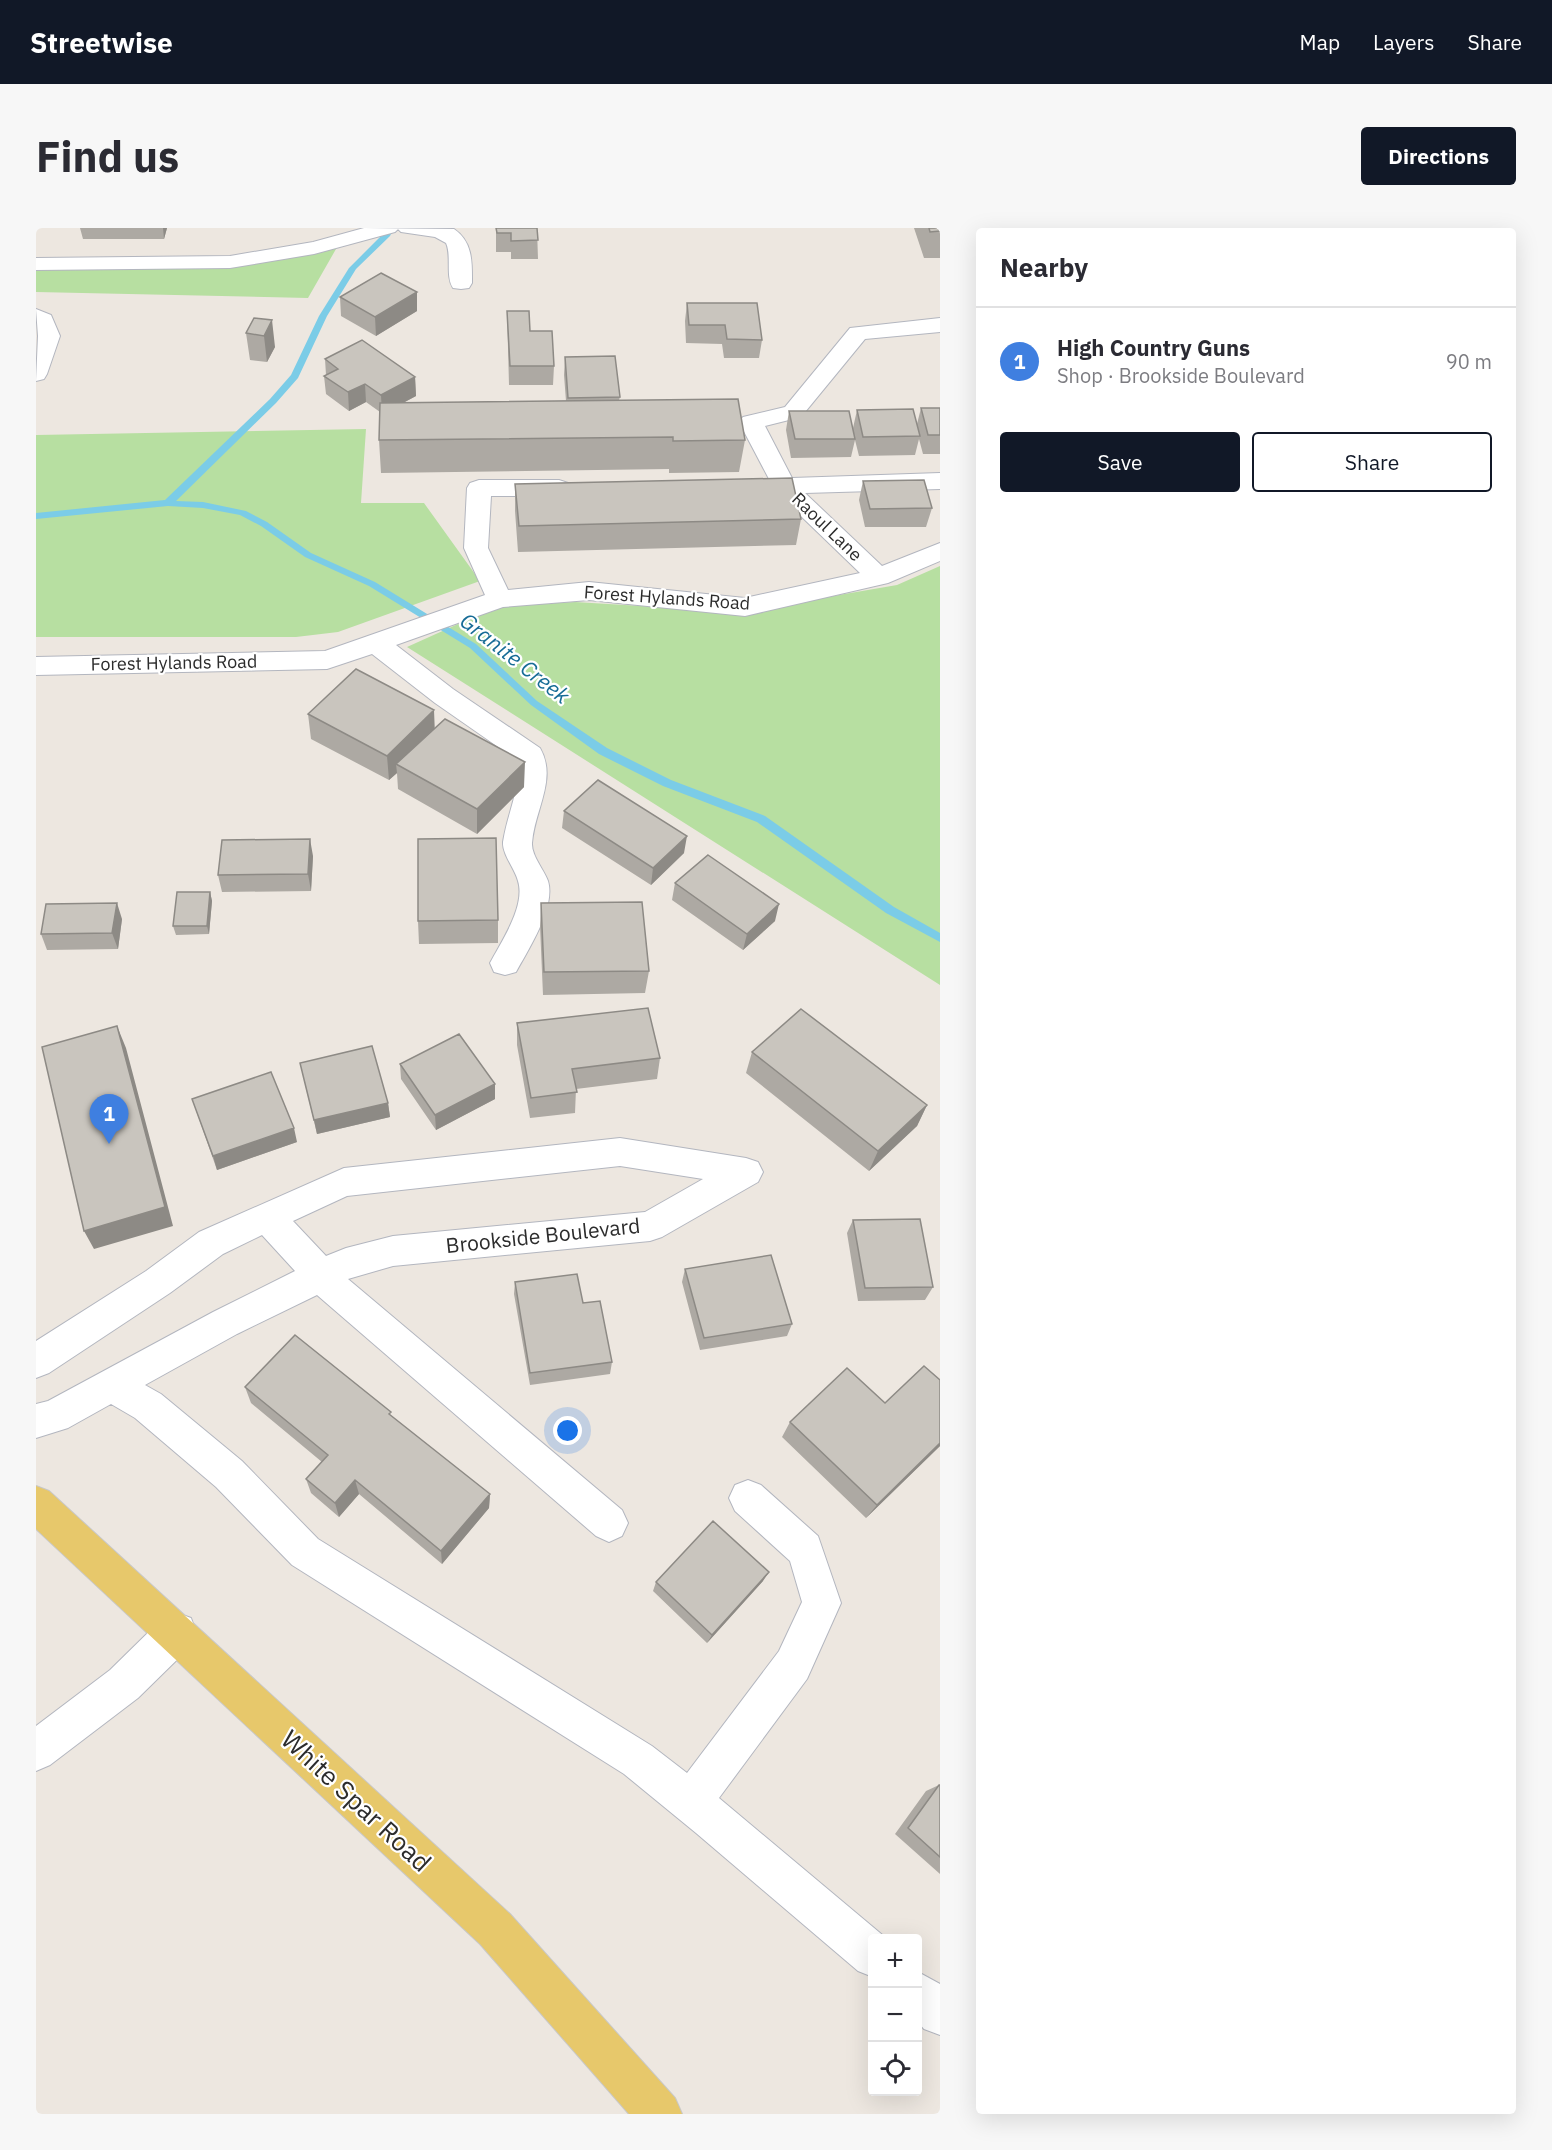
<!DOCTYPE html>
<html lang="en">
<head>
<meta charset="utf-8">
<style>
	:root { --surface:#fff; --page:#f7f7f7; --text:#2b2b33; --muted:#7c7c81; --line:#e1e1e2; --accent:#111827 }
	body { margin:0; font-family:"IBM Plex Sans",sans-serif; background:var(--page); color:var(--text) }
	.controls { position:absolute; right:18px; bottom:18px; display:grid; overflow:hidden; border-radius:6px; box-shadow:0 6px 24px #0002 }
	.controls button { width:54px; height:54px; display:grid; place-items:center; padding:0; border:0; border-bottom:2px solid var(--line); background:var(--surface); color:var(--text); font:30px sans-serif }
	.you { position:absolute; left:532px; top:1203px; width:21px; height:21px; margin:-15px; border:4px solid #fff; border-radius:50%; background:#1a73e8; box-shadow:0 0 0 9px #1a73e833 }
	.badge { display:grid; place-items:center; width:39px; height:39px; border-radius:50%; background:var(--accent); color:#fff; font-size:20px; font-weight:700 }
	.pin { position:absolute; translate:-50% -50px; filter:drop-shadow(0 2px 3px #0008) }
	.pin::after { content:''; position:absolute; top:32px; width:21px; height:18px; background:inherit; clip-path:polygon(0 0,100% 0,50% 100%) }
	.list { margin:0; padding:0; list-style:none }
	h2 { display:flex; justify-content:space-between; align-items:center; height:78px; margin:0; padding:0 24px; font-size:26px }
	h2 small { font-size:20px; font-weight:400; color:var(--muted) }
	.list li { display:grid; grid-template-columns:39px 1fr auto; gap:18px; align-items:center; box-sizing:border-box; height:108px; padding:0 24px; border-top:2px solid var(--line) }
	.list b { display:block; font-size:22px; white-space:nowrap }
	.list p { margin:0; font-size:20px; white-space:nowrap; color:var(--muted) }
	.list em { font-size:20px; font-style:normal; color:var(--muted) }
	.actions { display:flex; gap:12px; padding:18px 24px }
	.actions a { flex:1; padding:14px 0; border:2px solid var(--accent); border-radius:6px; text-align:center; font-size:21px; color:var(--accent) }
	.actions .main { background:var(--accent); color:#fff }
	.icon { flex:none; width:33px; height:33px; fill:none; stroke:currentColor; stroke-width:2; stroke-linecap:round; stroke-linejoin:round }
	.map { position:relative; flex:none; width:904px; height:1886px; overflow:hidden; border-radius:6px }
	header { display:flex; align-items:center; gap:36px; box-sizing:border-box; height:84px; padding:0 30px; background:var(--accent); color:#fff }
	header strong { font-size:28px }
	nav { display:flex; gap:33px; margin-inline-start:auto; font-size:21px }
	.intro { display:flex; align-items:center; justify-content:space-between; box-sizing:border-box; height:144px; padding:0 36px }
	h1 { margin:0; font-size:42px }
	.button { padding:15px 27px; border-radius:6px; background:var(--accent); color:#fff; font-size:21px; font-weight:700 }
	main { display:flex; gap:36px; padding:0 36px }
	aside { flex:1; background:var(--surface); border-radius:6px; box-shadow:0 6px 24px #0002 }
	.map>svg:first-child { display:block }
	.green { fill:#b7dfa1 }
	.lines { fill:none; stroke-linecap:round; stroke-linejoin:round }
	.stream { fill:#7bcce7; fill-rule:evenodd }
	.minor-casing { stroke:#b3b6bf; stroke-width:2 }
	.major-casing { stroke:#c8c8c8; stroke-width:2 }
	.minor { fill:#fff; fill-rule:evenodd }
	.major { fill:#e7c86b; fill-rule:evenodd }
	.wall { fill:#ada9a3 }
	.shaded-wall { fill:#8d8a85 }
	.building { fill:#c9c5be; stroke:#8d8a85; stroke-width:1.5 }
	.labels { text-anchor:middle; stroke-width:4.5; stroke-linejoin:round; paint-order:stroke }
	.far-street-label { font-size:18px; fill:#2c2c2c; stroke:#fff }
	.street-label { font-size:21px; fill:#2c2c2c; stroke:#fff }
	.water-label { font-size:22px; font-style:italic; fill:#176c96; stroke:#fff }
	.near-street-label { font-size:26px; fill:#2c2c2c; stroke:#fff }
</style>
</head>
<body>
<header>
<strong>Streetwise</strong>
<nav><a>Map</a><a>Layers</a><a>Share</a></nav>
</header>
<div class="intro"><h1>Find us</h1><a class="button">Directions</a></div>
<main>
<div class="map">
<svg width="904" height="1886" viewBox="0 0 904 1886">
	<rect width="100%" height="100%" fill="#ede7e0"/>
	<path class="green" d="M304,14L272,70L0,64V39L137,40Z
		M330,201L325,275H388L444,353L302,404L260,409H0V207Z
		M904,338V757L371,419L462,378L539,374L705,384L861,357Z"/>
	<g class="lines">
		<path class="stream" d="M350,0H358L354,8L320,41L291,88L262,150L240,175L140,273L167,274L210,283L231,294L275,325L339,354L440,416L501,473L571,520L635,552L729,588L858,679L904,705V714L850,685L721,594L627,558L563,526L495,477L434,420L333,358L269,329L225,298L204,287L167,280L132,278L0,291V285L129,272L234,171L255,147L283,88L313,40L348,5Z"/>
		<defs>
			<path id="minor" d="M328,0L418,1C437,14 436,34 436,55L433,60L425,61L417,60C409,48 416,28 410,15L399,9L365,4L362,1L359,4L278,26L194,40L0,42V30L194,28L277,14Z
				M0,81L15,87L24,108L11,146L8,151L0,153L2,108Z
				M904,90V104L829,111L765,189L729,198L756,250L904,245V261L769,265L846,338L904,315V333L852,355L709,388L553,372L467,379L360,417L417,461L504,520C522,551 498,583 496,615C495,627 508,642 512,653C520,679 492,722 480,744L469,747L458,744L454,735C465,714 490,678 482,653C479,641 466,626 467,614C472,582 484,566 481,532L399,475L336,426L291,441L0,447V429L289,423L449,367L428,320L431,260L434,255L443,252H523L532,255L535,260L532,265L523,268H455L452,320L472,362L553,354L709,370L824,345L742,266L712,267L703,264L700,259L703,254L733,251L703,194L707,189L749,179L814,100Z
				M584,910L710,930L722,934L727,944L722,954L626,1009L614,1013L357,1038L312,1051L586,1282L592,1295L586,1308L573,1314L560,1308L281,1067L201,1106L109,1157L125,1166L206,1233L282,1311L616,1518L651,1545L743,1423L766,1374L754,1333L699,1283L693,1270L699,1257L712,1252L725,1257L782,1308L805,1375L771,1451L683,1570L850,1710H837V1749L822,1743L660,1605L588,1546L256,1337L180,1259L99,1190L75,1176L32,1200L0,1210V1176L12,1173L177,1084L259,1043L226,1007L187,1026L134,1065L13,1145L0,1150V1113L110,1043L163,1004L308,940ZM584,938L667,951L609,984L357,1008L310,1020L290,1028L257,993L311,968Z
				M141,1385L155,1390L160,1404L155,1418L102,1470L14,1537L0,1543V1498L74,1442L127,1390Z
				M882,1744L904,1756V1807L888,1801L882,1794Z"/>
			<path id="major" d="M0,1258L13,1263L474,1686L639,1870L646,1886H593L444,1716L0,1301Z"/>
		</defs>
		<use href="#minor" class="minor-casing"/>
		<use href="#major" class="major-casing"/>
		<use href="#minor" class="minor"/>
		<use href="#major" class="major"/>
	</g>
	<path class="wall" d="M44,0H131L128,11H47Z
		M460,0H501L502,31H475V24H460Z
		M878,0H904V30H888Z
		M304,69L381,83L340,108L305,88Z
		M651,75L726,112L723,130H688L686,116L650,115L649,93Z
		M471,83L494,103L518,138L517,157H473Z
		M218,90L239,119L231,134L214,132L210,105Z
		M529,129L584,169L583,172L709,212L703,244L633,245V241L345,245L343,212L344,184L330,174L313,183L290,166L288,148L290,147L289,131L379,149L380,168L367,175L530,173L528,147Z
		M885,180H904V226H887L883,211L879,227L823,228L819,212L815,229L755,230L750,202L753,183L817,200L821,182L881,196Z
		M827,253L896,280L890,299H829L823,272Z
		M479,256L765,291L760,317L482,324L479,283Z
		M272,486L399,500L488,559L441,606L362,561L361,545L353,552L275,511Z
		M528,583L648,625L615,657L526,600Z
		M277,628L275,663L186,664L182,647Z
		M639,655L739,693L707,722L636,672Z
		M174,664L176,673L173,706L140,707L137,698Z
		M505,675L613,743L609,765L507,767L504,698Z
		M86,691L82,721L11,722L5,706Z
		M462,692V715L383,716L382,693Z
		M481,795L624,830L621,851L540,861L539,885L494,890L481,817Z
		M716,824L891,877L881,898L833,943L710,845Z
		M264,835L352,875L354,889L281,906Z
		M364,836L459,856V871L400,902L365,851Z
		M156,871L261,914L181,942Z
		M817,992L897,1059L889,1072L822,1073L811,1005Z
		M649,1041L756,1096L751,1108L664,1122L646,1054Z
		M479,1054L576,1134L574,1146L494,1157L478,1066Z
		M209,1159L355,1188L454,1266L453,1280L406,1336L323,1266L303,1289L275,1265L270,1251L286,1234L215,1175Z
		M849,1175L904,1218L830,1290L746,1209L754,1194Z
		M727,1353L671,1415L617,1363L620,1354Z
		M903,1557H904V1646L859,1606L890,1563Z"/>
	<path class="shaded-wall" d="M127,0H131L128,11Z
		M381,64V83L340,108L339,89Z
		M236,92L239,119L231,134L228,108Z
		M379,149L380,168L346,186L345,167Z
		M329,156L330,174L313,183L312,164Z
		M398,482L399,507L360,536L361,545L353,552L351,528Z
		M489,534L488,559L441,606V581Z
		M651,608L648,625L615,657L617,640Z
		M274,611L277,628L275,663L272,646Z
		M174,664L176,673L173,706L171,698Z
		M81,675L86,691L82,721L76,705Z
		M743,676L739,693L707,722L711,706Z
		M81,798L90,820L137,998L58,1021L48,1003Z
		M459,856V871L400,902L399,887Z
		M352,875L354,889L281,906L278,892Z
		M891,877L881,898L833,943L842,923Z
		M258,900L261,914L181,942L177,928Z
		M904,1215V1218L830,1290L841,1277Z
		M319,1252L323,1266L303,1289L299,1275Z
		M454,1266L453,1280L406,1336L405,1323Z
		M733,1344L727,1353L671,1415L676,1407Z"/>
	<path class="building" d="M460,0H501L502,12L475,13V5H461Z
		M893,0H904V3L894,4Z
		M345,45L381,64L339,89L304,69Z
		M651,75H721L726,112L691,111L689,97H653Z
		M471,83H493L494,103H516L518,138H474Z
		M218,90L236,92L228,108L210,105Z
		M326,112L379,149L345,167L329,156L312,164L288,148L302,141L289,131Z
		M579,128L584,169L532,170L529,129Z
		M702,171L709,212L637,213V209L343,212L344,175Z
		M885,180H904V207H892Z
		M877,181L884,208L827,209L821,182Z
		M753,183H813L819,211H759Z
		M756,250L765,291L483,298L479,256Z
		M888,252L896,280L834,281L827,253Z
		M320,441L398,482L351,528L272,486Z
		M409,491L489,534L441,581L360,536Z
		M562,552L651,608L617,640L528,583Z
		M460,610L462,692L382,693V611Z
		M274,611L272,646L182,647L186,612Z
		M672,627L743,676L711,706L639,655Z
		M141,664H174L171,698H137Z
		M606,674L613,743L508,744L505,675Z
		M81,675L76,705L5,706L10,676Z
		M612,780L624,830L536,841L541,864L495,870L481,795Z
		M765,781L891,877L842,923L716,824Z
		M81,798L129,979L48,1003L6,819Z
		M423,806L459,856L399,887L364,836Z
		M336,818L352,875L278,892L264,835Z
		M235,844L258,900L177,928L156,871Z
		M884,991L897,1059L829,1060L817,992Z
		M735,1027L756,1096L668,1110L649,1041Z
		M541,1046L547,1075L564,1073L576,1134L494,1145L479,1054Z
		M259,1107L355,1184L353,1186L454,1266L405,1323L319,1252L299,1275L270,1251L292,1227L209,1159Z
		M888,1138L904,1152V1215L841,1277L754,1194L811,1140L849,1175Z
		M677,1293L733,1344L676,1407L620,1354Z
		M903,1557H904V1629L872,1600Z"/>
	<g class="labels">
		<g class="far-street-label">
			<text transform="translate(791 299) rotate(44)" y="6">Raoul Lane</text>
			<text transform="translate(631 370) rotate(4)" y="6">Forest Hylands Road</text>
			<text transform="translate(138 435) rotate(-1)" y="6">Forest Hylands Road</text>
		</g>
		<g class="street-label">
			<text transform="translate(507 1008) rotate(-6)" y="7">Brookside Boulevard</text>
		</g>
		<g class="water-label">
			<text transform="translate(479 430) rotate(38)" y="8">Granite Creek</text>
		</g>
		<g class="near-street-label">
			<text transform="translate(320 1573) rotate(43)" y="9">White Spar Road</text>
		</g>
	</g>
</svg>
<div class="controls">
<button>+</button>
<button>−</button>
<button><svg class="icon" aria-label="locate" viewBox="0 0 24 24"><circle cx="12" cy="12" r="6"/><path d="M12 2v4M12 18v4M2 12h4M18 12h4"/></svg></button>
</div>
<div class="you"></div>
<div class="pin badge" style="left:73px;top:916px;background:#3f7fe0">1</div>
</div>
<aside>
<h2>Nearby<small></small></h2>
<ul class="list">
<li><span class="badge" style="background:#3f7fe0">1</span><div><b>High Country Guns</b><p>Shop · Brookside Boulevard</p></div><em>90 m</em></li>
</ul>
<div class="actions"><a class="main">Save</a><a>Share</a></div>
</aside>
</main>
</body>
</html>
